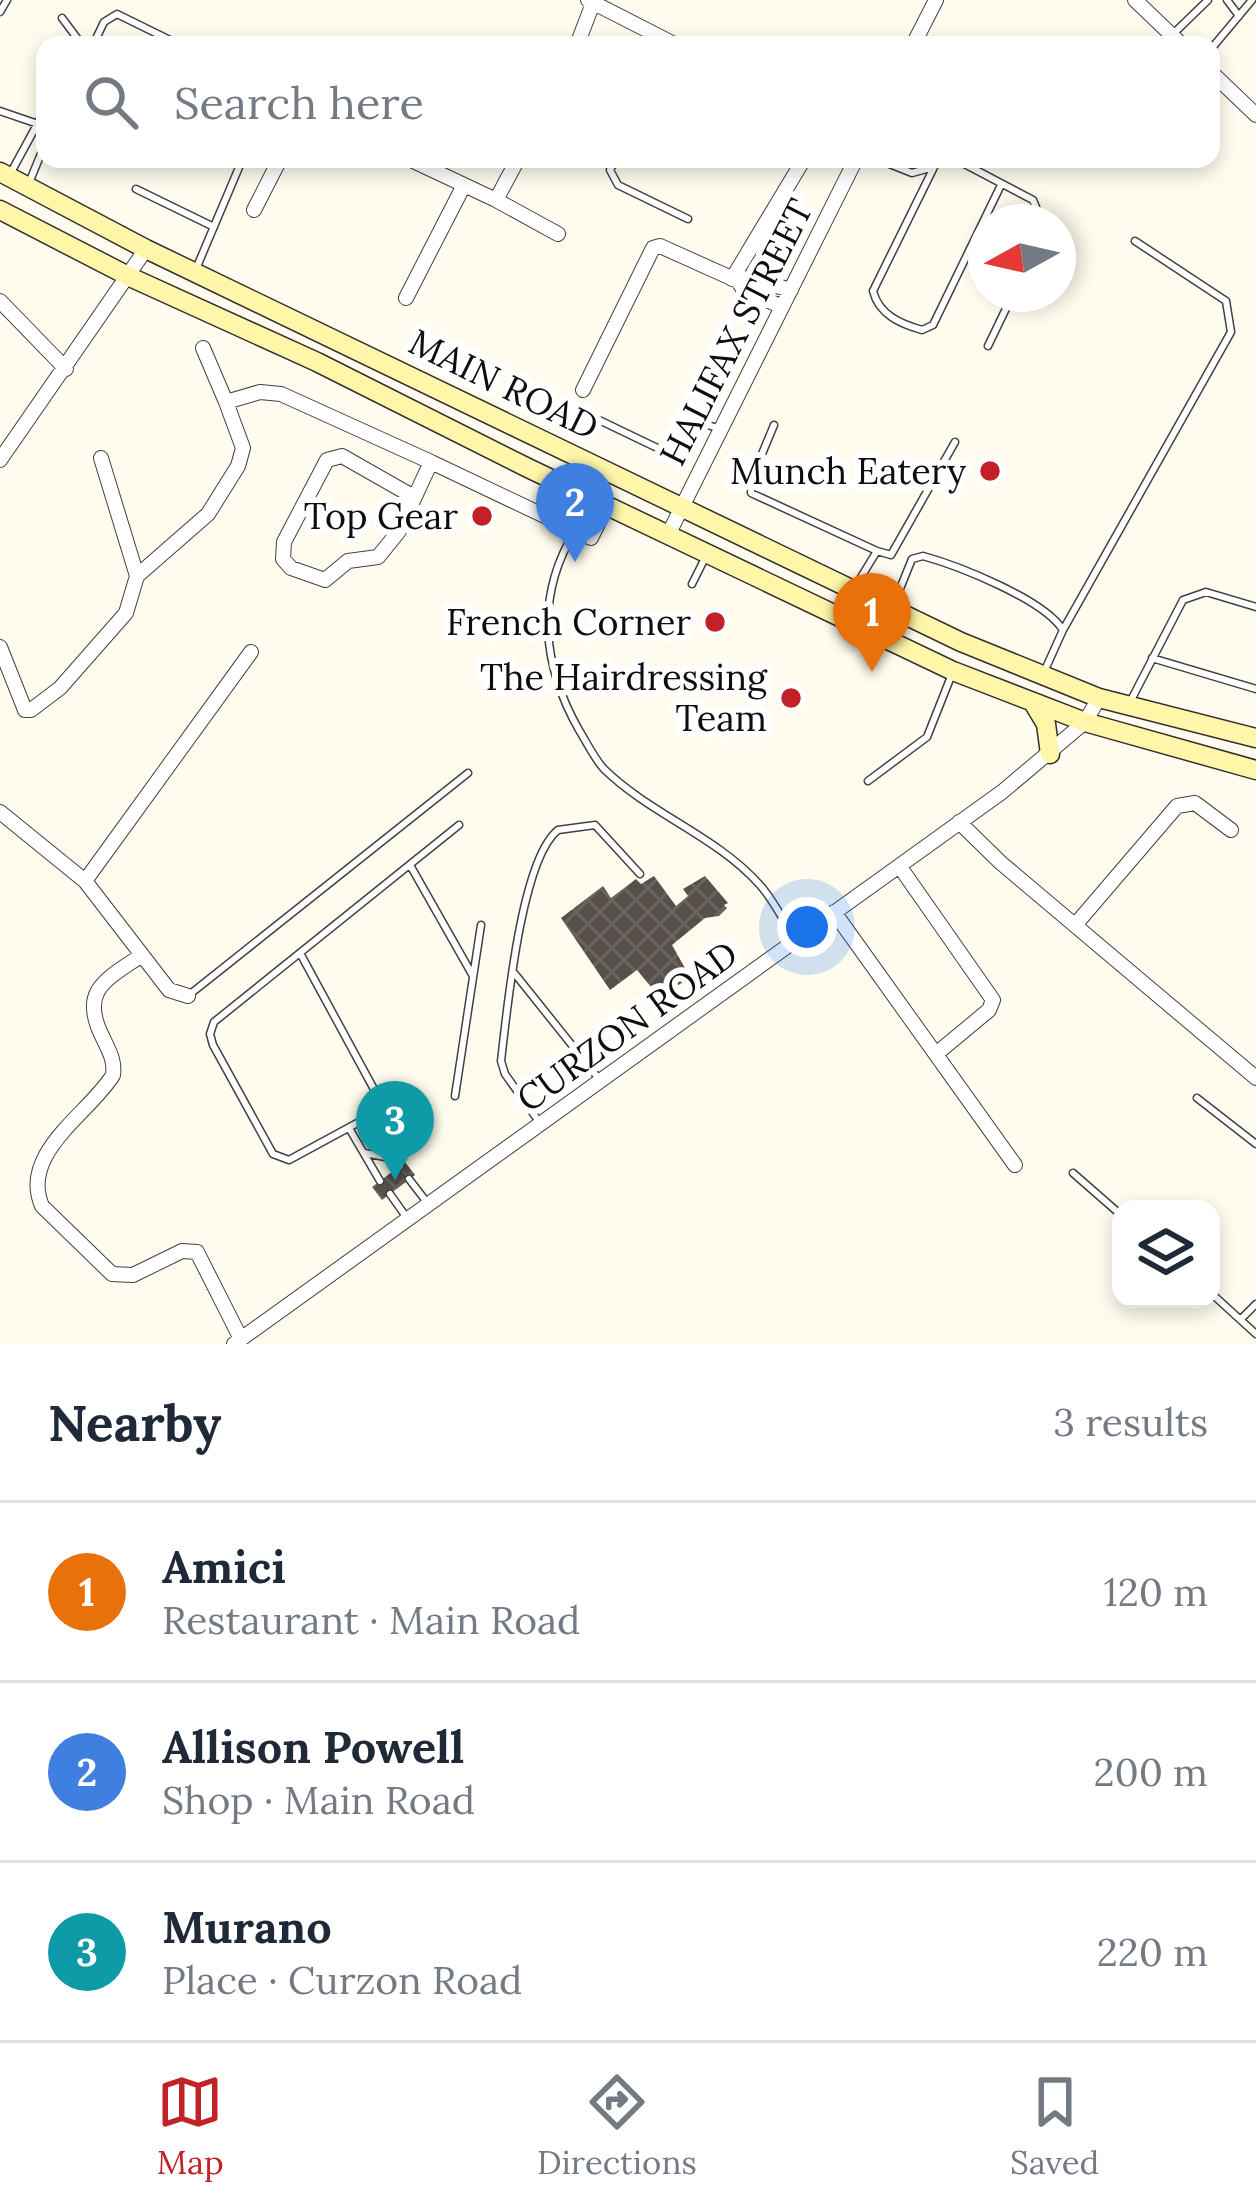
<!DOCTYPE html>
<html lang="en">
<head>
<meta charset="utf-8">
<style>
	:root { --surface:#fff; --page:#f2f2f3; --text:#1f2937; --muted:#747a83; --line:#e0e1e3; --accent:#c22128 }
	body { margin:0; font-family:Lora,serif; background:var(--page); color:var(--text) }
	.controls { position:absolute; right:36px; bottom:36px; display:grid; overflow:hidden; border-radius:24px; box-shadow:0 6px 18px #0003 }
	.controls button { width:108px; height:108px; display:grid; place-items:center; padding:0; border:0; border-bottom:3px solid var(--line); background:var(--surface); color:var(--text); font:60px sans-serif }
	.compass { position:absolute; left:968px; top:204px; width:108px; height:108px; border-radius:50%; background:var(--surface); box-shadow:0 6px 18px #0003; rotate:262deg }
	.you { position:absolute; left:807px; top:927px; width:42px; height:42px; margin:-30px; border:9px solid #fff; border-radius:50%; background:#1a73e8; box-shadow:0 0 0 18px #1a73e833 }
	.badge { display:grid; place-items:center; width:78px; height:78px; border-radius:50%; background:var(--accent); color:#fff; font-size:39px; font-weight:700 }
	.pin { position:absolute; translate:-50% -99px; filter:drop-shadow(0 3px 6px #0008) }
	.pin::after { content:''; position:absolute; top:63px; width:42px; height:36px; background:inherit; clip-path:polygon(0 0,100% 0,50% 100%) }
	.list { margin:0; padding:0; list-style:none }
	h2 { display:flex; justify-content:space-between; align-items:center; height:156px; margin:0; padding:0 48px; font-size:51px }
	h2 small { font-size:39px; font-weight:400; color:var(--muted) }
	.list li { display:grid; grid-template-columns:78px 1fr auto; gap:36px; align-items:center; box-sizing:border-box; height:180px; padding:0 48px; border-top:3px solid var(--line) }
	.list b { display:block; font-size:45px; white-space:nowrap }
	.list p { margin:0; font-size:39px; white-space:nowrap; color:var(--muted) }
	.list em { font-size:39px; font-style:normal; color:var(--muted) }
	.icon { flex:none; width:66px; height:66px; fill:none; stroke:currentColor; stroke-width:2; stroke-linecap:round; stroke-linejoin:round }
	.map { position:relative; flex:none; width:1256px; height:1344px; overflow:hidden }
	.search { position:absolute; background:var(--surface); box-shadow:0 6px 18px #0003; left:36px; right:36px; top:36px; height:132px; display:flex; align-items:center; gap:30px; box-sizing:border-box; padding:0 42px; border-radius:24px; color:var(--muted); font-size:45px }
	.sheet { height:696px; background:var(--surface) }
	nav { display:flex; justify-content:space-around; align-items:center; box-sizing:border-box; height:168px; border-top:3px solid var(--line); background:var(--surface); font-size:33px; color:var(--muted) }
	nav a { display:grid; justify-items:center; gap:6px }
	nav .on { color:var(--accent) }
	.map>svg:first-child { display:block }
	.building { fill:url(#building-cross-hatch) }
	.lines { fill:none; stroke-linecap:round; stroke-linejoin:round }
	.lane-casing { stroke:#414141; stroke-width:9 }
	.street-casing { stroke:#414141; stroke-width:16 }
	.secondary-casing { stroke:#303030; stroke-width:21 }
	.lane { stroke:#fff; stroke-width:6 }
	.street { stroke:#fff; stroke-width:14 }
	.secondary { stroke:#fff6aa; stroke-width:18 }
	.poi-dot { fill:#c22128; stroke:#fff; stroke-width:4.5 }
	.labels { text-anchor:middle; stroke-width:12; stroke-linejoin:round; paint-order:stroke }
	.street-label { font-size:36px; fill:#0e0e0e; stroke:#fff }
	.poi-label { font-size:36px; fill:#0e0e0e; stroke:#fff; text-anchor:end }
</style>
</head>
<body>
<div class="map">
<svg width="1256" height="1344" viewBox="0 0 1256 1344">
	<defs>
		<pattern id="building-cross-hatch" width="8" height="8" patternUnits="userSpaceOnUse" patternTransform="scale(3)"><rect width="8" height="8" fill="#574f4a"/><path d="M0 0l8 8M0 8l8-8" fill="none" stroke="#6a6460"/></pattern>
	</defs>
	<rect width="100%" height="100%" fill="#fffcef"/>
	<path class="building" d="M654,876L676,906L688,896L683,889L705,876L728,903L724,905L727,908L719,916L705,918L672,945L690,977L660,998L637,970L610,990L561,918L603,886L611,898L636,879L641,884Z
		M405,1162L415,1175L382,1200L372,1187Z"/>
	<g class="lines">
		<defs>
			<path id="lane" d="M1227,0L1239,16
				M0,12L7,0
				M62,18L77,38V45
				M1172,35L1208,0
				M95,40L119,45
				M93,45L104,22L117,14L180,45
				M1211,49L1252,0
				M0,111L38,124
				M616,159L610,170L618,185L688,219
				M877,159L912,173L930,168
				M938,159L873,291C879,315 901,324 922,330L933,325L1001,185
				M955,159L1033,200L1042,222
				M9,176L45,110
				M29,183L45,144
				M136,189L214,227
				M196,269L240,165
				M988,346L1013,294
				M599,420L674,456L682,453L696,421L717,428
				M774,425L752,478L751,493L877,551L855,587
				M575,531C535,596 542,665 579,730C587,743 594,758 604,769C650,814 716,836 759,884C773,899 783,920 794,938
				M877,551L891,555L955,442
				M692,584L706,556
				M893,606L912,559L923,556C959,566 1043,599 1063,630L1044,672
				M1063,630L1231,332L1226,301L1135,241
				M1152,658L1256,689
				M1129,704L1183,600L1206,592L1256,607
				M868,781L927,737L952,674
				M410,865L473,976
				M300,953L382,1104L361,1121L289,1160L273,1154L213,1045L210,1034L214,1022L459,825
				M515,974L599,1079
				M189,995L468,773
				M455,1096L481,925
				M1197,1098L1256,1144
				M540,1123L505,1074L501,1061C507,1011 521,859 558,830L595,825L640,874
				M349,1128L380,1181
				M365,1153L395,1159L400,1166
				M1073,1173L1121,1215
				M409,1179L429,1205
				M390,1194L407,1218
				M1211,1293L1256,1334
				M1241,1319L1256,1304"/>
			<path id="street" d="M588,0L676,45
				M1135,0L1182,45
				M577,45L593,3
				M913,45L936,0
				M1211,72L1256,115
				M409,159L496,200
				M518,159L496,200L558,234
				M254,210L280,159
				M732,279L804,159
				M738,281L748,278L791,290
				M406,298L464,185
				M0,301L66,369
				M203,348L226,402L260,392L281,394L431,462
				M583,390L653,248L660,246L738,281L743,289L782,307
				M101,458L137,576
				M0,460L146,249
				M414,497L342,456L327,460L284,542L283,559L291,568L325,580L348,561L378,557L399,531L431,462L591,538L607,505
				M669,533L856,159
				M0,647L25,710H31L60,688L126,613L137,576L208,514L238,466L243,448L226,402
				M0,812L85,881L169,990L188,996
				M959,822L1001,863L1256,1078
				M900,867L993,1000L989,1010L936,1054
				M85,881L251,652
				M834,912L1015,1165
				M1076,924L1177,806L1195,803L1231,830
				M142,955C105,980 79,991 103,1038C109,1051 115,1060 113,1075C90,1113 19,1153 42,1206L112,1274L133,1275L182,1251L197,1252L241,1339
				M234,1344L1002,792L1085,722L1099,698"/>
			<path id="secondary" d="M0,172L146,249L961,642L1099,698L1256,738
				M0,210L130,277L317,362L528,468L953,671L1085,722L1256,770
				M1034,704L1046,724L1050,754"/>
		</defs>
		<use href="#lane" class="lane-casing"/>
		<use href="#street" class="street-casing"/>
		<use href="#secondary" class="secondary-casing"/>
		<use href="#lane" class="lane"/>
		<use href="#street" class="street"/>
		<use href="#secondary" class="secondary"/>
	</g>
	<g class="poi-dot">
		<circle cx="990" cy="471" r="12"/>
		<circle cx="482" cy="516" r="12"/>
		<circle cx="715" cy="622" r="12"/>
		<circle cx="791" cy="698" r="12"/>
	</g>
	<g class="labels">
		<g class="street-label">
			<text transform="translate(736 332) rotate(-63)" y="13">HALIFAX STREET</text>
			<text transform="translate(504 384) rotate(26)" y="13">MAIN ROAD</text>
			<text transform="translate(627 1026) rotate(-36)" y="13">CURZON ROAD</text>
		</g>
		<g class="poi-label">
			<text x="966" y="484">Munch Eatery</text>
			<text x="458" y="529">Top Gear</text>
			<text x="691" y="635">French Corner</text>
			<text x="767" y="690">The Hairdressing<tspan x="767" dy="41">Team</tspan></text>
		</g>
	</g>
</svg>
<div class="controls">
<button><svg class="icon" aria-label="layers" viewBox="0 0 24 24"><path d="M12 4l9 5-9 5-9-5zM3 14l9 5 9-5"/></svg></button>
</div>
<svg class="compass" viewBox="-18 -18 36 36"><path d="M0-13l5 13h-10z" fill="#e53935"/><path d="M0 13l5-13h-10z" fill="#747a83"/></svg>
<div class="you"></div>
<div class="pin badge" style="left:872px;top:672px;background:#e8710a">1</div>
<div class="pin badge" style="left:575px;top:562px;background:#3f7fe0">2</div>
<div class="pin badge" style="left:395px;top:1180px;background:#0f9aa8">3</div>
<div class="search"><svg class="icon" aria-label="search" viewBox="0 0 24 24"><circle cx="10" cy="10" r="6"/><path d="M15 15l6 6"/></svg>Search here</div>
</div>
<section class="sheet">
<h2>Nearby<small>3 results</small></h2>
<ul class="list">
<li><span class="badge" style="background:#e8710a">1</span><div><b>Amici</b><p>Restaurant · Main Road</p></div><em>120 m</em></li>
<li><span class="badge" style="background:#3f7fe0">2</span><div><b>Allison Powell</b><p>Shop · Main Road</p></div><em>200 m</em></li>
<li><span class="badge" style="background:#0f9aa8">3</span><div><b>Murano</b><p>Place · Curzon Road</p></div><em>220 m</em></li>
</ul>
</section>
<nav>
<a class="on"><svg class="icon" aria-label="map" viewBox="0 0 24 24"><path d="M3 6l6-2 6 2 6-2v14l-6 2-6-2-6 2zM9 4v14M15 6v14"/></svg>Map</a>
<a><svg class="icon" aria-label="directions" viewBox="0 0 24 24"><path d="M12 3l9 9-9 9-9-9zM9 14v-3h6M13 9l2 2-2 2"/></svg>Directions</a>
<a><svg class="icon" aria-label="saved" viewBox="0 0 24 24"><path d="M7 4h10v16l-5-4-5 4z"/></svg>Saved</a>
</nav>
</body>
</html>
